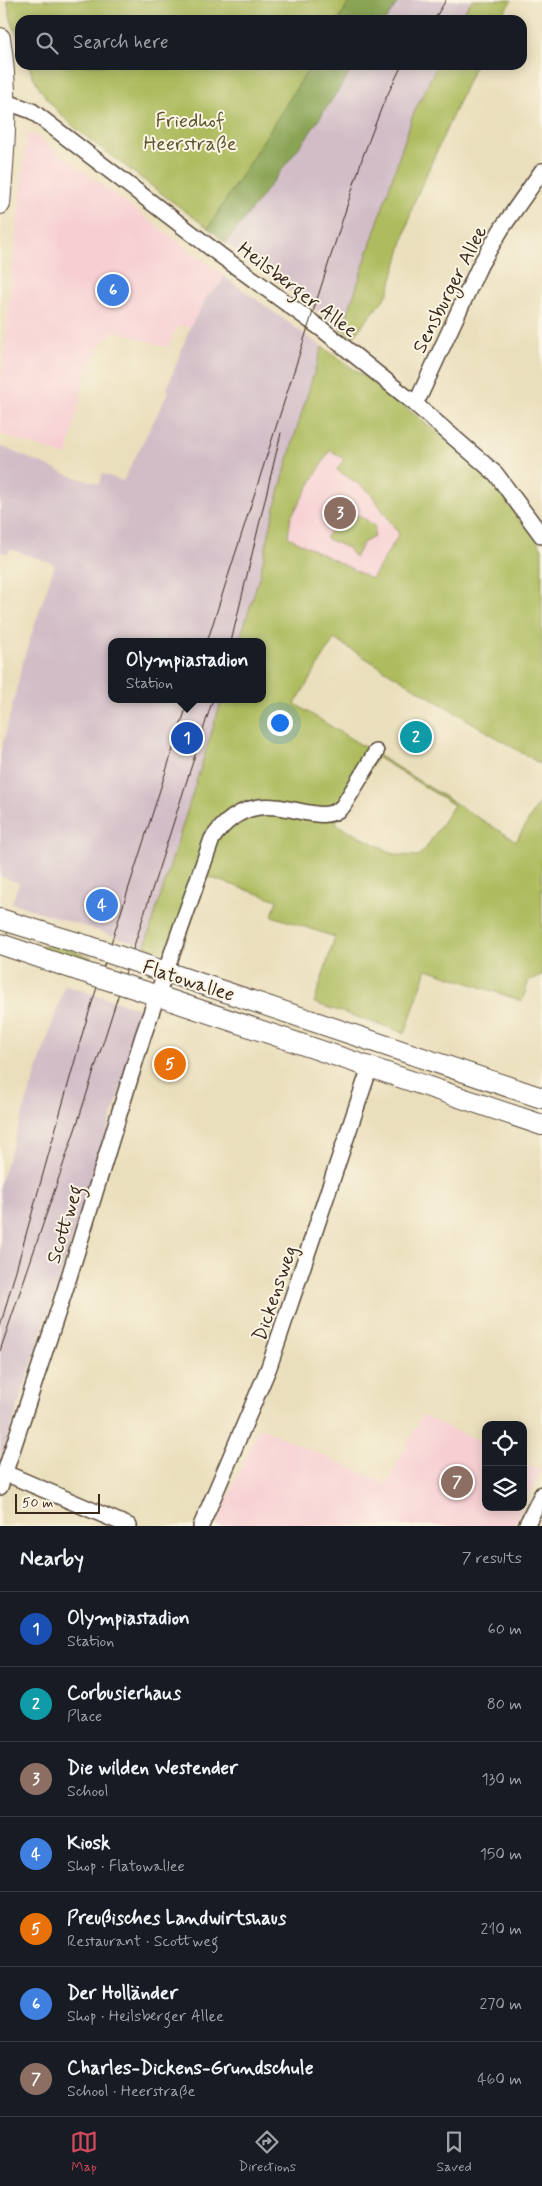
<!DOCTYPE html>
<html lang="en">
<head>
<meta charset="utf-8">
<style>
	:root { --surface:#171b24; --page:#242831; --text:#f1f3f6; --muted:#9ea1a6; --line:#363941; --accent:#d1495b }
	body { margin:0; font-family:Mynerve,sans-serif; background:var(--page); color:var(--text) }
	.controls { position:absolute; right:15px; bottom:15px; display:grid; overflow:hidden; border-radius:10px; box-shadow:0 2px 12px #0003 }
	.controls button { width:45px; height:45px; display:grid; place-items:center; padding:0; border:0; border-bottom:1px solid var(--line); background:var(--surface); color:var(--text); font:25px sans-serif }
	.scale { position:absolute; left:15px; bottom:12px; width:85px; box-sizing:border-box; padding-left:5px; border:2px solid #3b2a1e; border-top:0; font-size:14px; line-height:18px; white-space:nowrap; color:#3b2a1e; -webkit-text-stroke:4px #fcf5e5; paint-order:stroke }
	.you { position:absolute; left:279px; top:722px; width:18px; height:18px; margin:-12px; border:4px solid #fff; border-radius:50%; background:#1a73e8; box-shadow:0 0 0 8px #1a73e833 }
	.badge { display:grid; place-items:center; width:32px; height:32px; border-radius:50%; background:var(--accent); color:#fff; font-size:16px; font-weight:700 }
	.pin { position:absolute; translate:-50% -50%; border:2px solid #fff; box-shadow:0 1px 5px #0006 }
	.popup { position:absolute; left:108px; top:638px; width:158px; height:65px; box-sizing:border-box; display:grid; place-content:center; border-radius:10px; background:var(--surface); filter:drop-shadow(0 1px 4px #0005); font-size:16px; white-space:nowrap; color:var(--muted) }
	.popup b { font-size:19px; color:var(--text) }
	.popup::after { content:''; position:absolute; left:50%; top:100%; margin-left:-10px; border:10px solid transparent; border-top-color:var(--surface) }
	.list { margin:0; padding:0; list-style:none }
	h2 { display:flex; justify-content:space-between; align-items:center; height:65px; margin:0; padding:0 20px; font-size:21px }
	h2 small { font-size:16px; font-weight:400; color:var(--muted) }
	.list li { display:grid; grid-template-columns:32px 1fr auto; gap:15px; align-items:center; box-sizing:border-box; height:75px; padding:0 20px; border-top:1px solid var(--line) }
	.list b { display:block; font-size:19px; white-space:nowrap }
	.list p { margin:0; font-size:16px; white-space:nowrap; color:var(--muted) }
	.list em { font-size:16px; font-style:normal; color:var(--muted) }
	.icon { flex:none; width:28px; height:28px; fill:none; stroke:currentColor; stroke-width:2; stroke-linecap:round; stroke-linejoin:round }
	.map { position:relative; flex:none; width:542px; height:1526px; overflow:hidden }
	.search { position:absolute; background:var(--surface); box-shadow:0 2px 12px #0003; left:15px; right:15px; top:15px; height:55px; display:flex; align-items:center; gap:12px; box-sizing:border-box; padding:0 18px; border-radius:15px; color:var(--muted); font-size:19px }
	.sheet { height:590px; background:var(--surface) }
	nav { display:flex; justify-content:space-around; align-items:center; box-sizing:border-box; height:70px; border-top:1px solid var(--line); background:var(--surface); font-size:14px; color:var(--muted) }
	nav a { display:grid; justify-items:center; gap:2px }
	nav .on { color:var(--accent) }
	.map>svg:first-child { display:block }
	.built { fill:#f7cfd3 }
	.industrial { fill:#d2bdc7 }
	.green { fill:#aebc5e; stroke:#74733e; fill-rule:evenodd }
	.forest { fill:#8aa455; stroke:#62673a }
	.lines { fill:none; stroke-linecap:round; stroke-linejoin:round }
	.minor-casing { stroke:#554536; stroke-width:18 }
	.major-casing { stroke:#554536; stroke-width:22 }
	.minor { stroke:#fff; stroke-width:15 }
	.major { stroke:#fff; stroke-width:20 }
	.tram { stroke:#3b2a1e; stroke-width:1 }
	.major-bridge-casing { stroke:#554536; stroke-width:22; stroke-linecap:butt }
	.major-bridge { stroke:#fff; stroke-width:20 }
	.labels { text-anchor:middle; stroke-width:4; stroke-linejoin:round; paint-order:stroke }
	.park-label { font-size:20px; fill:#5e5631; stroke:#fcf5e5 }
	.street-label { font-size:20px; fill:#3b2a1e; stroke:#fcf5e5 }
</style>
</head>
<body>
<div class="map">
<svg width="542" height="1526" viewBox="0 0 542 1526">
	<rect width="100%" height="100%" fill="#fcf5e5"/>
	<filter id="ink" filterUnits="userSpaceOnUse"><feTurbulence type="fractalNoise" baseFrequency=".02" numOctaves="2"/><feDisplacementMap in="SourceGraphic" scale="10" xChannelSelector="R" yChannelSelector="G"/><feConvolveMatrix kernelMatrix="1 2 1 2 8 2 1 2 1" color-interpolation-filters="sRGB"/></filter>
	<filter id="wash" filterUnits="userSpaceOnUse"><feTurbulence type="fractalNoise" baseFrequency=".0096" numOctaves="4" result="noise"/><feDisplacementMap in="SourceGraphic" scale="20" xChannelSelector="R" yChannelSelector="G"/><feGaussianBlur stdDeviation="1.12" result="paint"/><feColorMatrix in="noise" values="0 0 0 0 0 0 0 0 0 0 0 0 0 0 0 0 0 1.4 0 .05"/><feComposite in="paint" operator="in"/></filter>
	<g filter="url(#wash)">
		<rect width="100%" height="100%" fill="#eadfbc"/>
		<path class="built" d="M27,134H33L224,276L221,284L208,295L190,327L177,326L168,348L116,331L102,342L86,373L67,456L0,434V390Z
			M330,450L344,459L337,470L369,491L399,534L372,579L288,537L291,517Z
			M422,1415L486,1445V1507H523L513,1526H216L259,1427L387,1484Z
			M523,1463L541,1471L523,1506Z"/>
		<path class="industrial" d="M399,0H472L459,20H386Z
			M355,65H437L413,115L346,319L340,328L226,243L309,134Z
			M224,276L322,347L294,438L275,507L259,578L239,642H112V699H222L145,946L12,903L19,883L0,876V755L25,654L55,564L10,549L8,554L0,552V446L69,475L99,484L102,474L123,481L169,391L167,389L190,327L208,295L221,284Z
			M65,985L137,1008L145,1015L0,1462V1183Z"/>
		<path class="green" d="M7,0H350L339,20H20V45L11,19Z
			M472,0H512L498,20H459Z
			M28,65H311L208,228C181,208 154,188 128,168C89,139 46,112 28,65Z
			M437,65H475L414,202L388,294L353,337L340,328L346,319L413,115Z
			M322,347L388,393L491,476L542,548V765L334,639L295,704L516,841L542,798V976L529,980L522,1001L427,969L405,1033L314,1003L335,937L272,916L277,900L206,876L179,958L145,946L222,699H262V642H239L259,578L275,507L294,438ZM330,450L344,459L337,470L369,491L399,534L372,579L288,537L291,517ZM377,757L454,805L426,848L418,856L397,855L335,824Z
			M344,513C357,513 365,518 375,527L374,537L363,543L355,558L348,548L325,538Z
			M51,943L91,957L88,965L39,948L40,946Z"/>
		<path class="forest" d="M350,0H399L386,20H339Z
			M311,65H355L309,134L226,243L208,228Z"/>
	</g>
	<g filter="url(#ink)">
		<g class="lines">
			<defs>
				<path id="minor" d="M7,102L32,111L220,255L323,330L414,403L496,474L542,536
					M414,403L420,395L480,265L502,228L542,171
					M5,1473L129,1526
					M0,1487L65,1290L143,1036L212,839C260,771 315,836 343,806L376,752
					M201,1526L269,1367L370,1067
					M526,1526L542,1494"/>
				<path id="major" d="M0,38C9,94 5,147 0,204
					M0,919L88,946
					M0,944L80,971
					M151,967L542,1098
					M143,991L542,1125"/>
			</defs>
			<use href="#minor" class="minor-casing"/>
			<use href="#major" class="major-casing"/>
			<use href="#minor" class="minor"/>
			<use href="#major" class="major"/>
			<path class="tram" d="M434,20L446,0
				M207,642L363,156L383,104L402,65
				M231,642L281,433
				M0,1327L84,1028L189,699
				M0,1351L78,1121L213,699"/>
			<defs>
				<path id="major-bridge" d="M88,946L151,967
					M80,971L143,991"/>
			</defs>
			<use href="#major-bridge" class="major-bridge-casing"/>
			<use href="#major-bridge" class="major-bridge"/>
		</g>
	</g>
	<g class="labels">
		<g class="park-label">
			<text x="190" y="127">Friedhof<tspan x="190" dy="23">Heerstraße</tspan></text>
		</g>
		<g class="street-label">
			<text transform="translate(298 289) rotate(37)" y="7">Heilsberger Allee</text>
			<text transform="translate(449 289) rotate(-63)" y="7">Sensburger Allee</text>
			<text transform="translate(189 980) rotate(18)" y="7">Flatowallee</text>
			<text transform="translate(64 1224) rotate(-73)" y="7">Scottweg</text>
			<text transform="translate(274 1293) rotate(-71)" y="7">Dickensweg</text>
		</g>
	</g>
</svg>
<div class="controls">
<button><svg class="icon" aria-label="locate" viewBox="0 0 24 24"><circle cx="12" cy="12" r="6"/><path d="M12 2v4M12 18v4M2 12h4M18 12h4"/></svg></button>
<button><svg class="icon" aria-label="layers" viewBox="0 0 24 24"><path d="M12 4l9 5-9 5-9-5zM3 14l9 5 9-5"/></svg></button>
</div>
<div class="scale">50 m</div>
<div class="you"></div>
<div class="pin badge" style="left:187px;top:738px;background:#1a4fb4">1</div>
<div class="popup"><b>Olympiastadion</b>Station</div>
<div class="pin badge" style="left:416px;top:737px;background:#0f9aa8">2</div>
<div class="pin badge" style="left:340px;top:513px;background:#8d6e63">3</div>
<div class="pin badge" style="left:102px;top:905px;background:#3f7fe0">4</div>
<div class="pin badge" style="left:170px;top:1064px;background:#e8710a">5</div>
<div class="pin badge" style="left:113px;top:290px;background:#3f7fe0">6</div>
<div class="pin badge" style="left:457px;top:1482px;background:#8d6e63">7</div>
<div class="search"><svg class="icon" aria-label="search" viewBox="0 0 24 24"><circle cx="10" cy="10" r="6"/><path d="M15 15l6 6"/></svg>Search here</div>
</div>
<section class="sheet">
<h2>Nearby<small>7 results</small></h2>
<ul class="list">
<li><span class="badge" style="background:#1a4fb4">1</span><div><b>Olympiastadion</b><p>Station</p></div><em>60 m</em></li>
<li><span class="badge" style="background:#0f9aa8">2</span><div><b>Corbusierhaus</b><p>Place</p></div><em>80 m</em></li>
<li><span class="badge" style="background:#8d6e63">3</span><div><b>Die wilden Westender</b><p>School</p></div><em>130 m</em></li>
<li><span class="badge" style="background:#3f7fe0">4</span><div><b>Kiosk</b><p>Shop · Flatowallee</p></div><em>150 m</em></li>
<li><span class="badge" style="background:#e8710a">5</span><div><b>Preußisches Landwirtshaus</b><p>Restaurant · Scottweg</p></div><em>210 m</em></li>
<li><span class="badge" style="background:#3f7fe0">6</span><div><b>Der Holländer</b><p>Shop · Heilsberger Allee</p></div><em>270 m</em></li>
<li><span class="badge" style="background:#8d6e63">7</span><div><b>Charles-Dickens-Grundschule</b><p>School · Heerstraße</p></div><em>460 m</em></li>
</ul>
</section>
<nav>
<a class="on"><svg class="icon" aria-label="map" viewBox="0 0 24 24"><path d="M3 6l6-2 6 2 6-2v14l-6 2-6-2-6 2zM9 4v14M15 6v14"/></svg>Map</a>
<a><svg class="icon" aria-label="directions" viewBox="0 0 24 24"><path d="M12 3l9 9-9 9-9-9zM9 14v-3h6M13 9l2 2-2 2"/></svg>Directions</a>
<a><svg class="icon" aria-label="saved" viewBox="0 0 24 24"><path d="M7 4h10v16l-5-4-5 4z"/></svg>Saved</a>
</nav>
</body>
</html>
